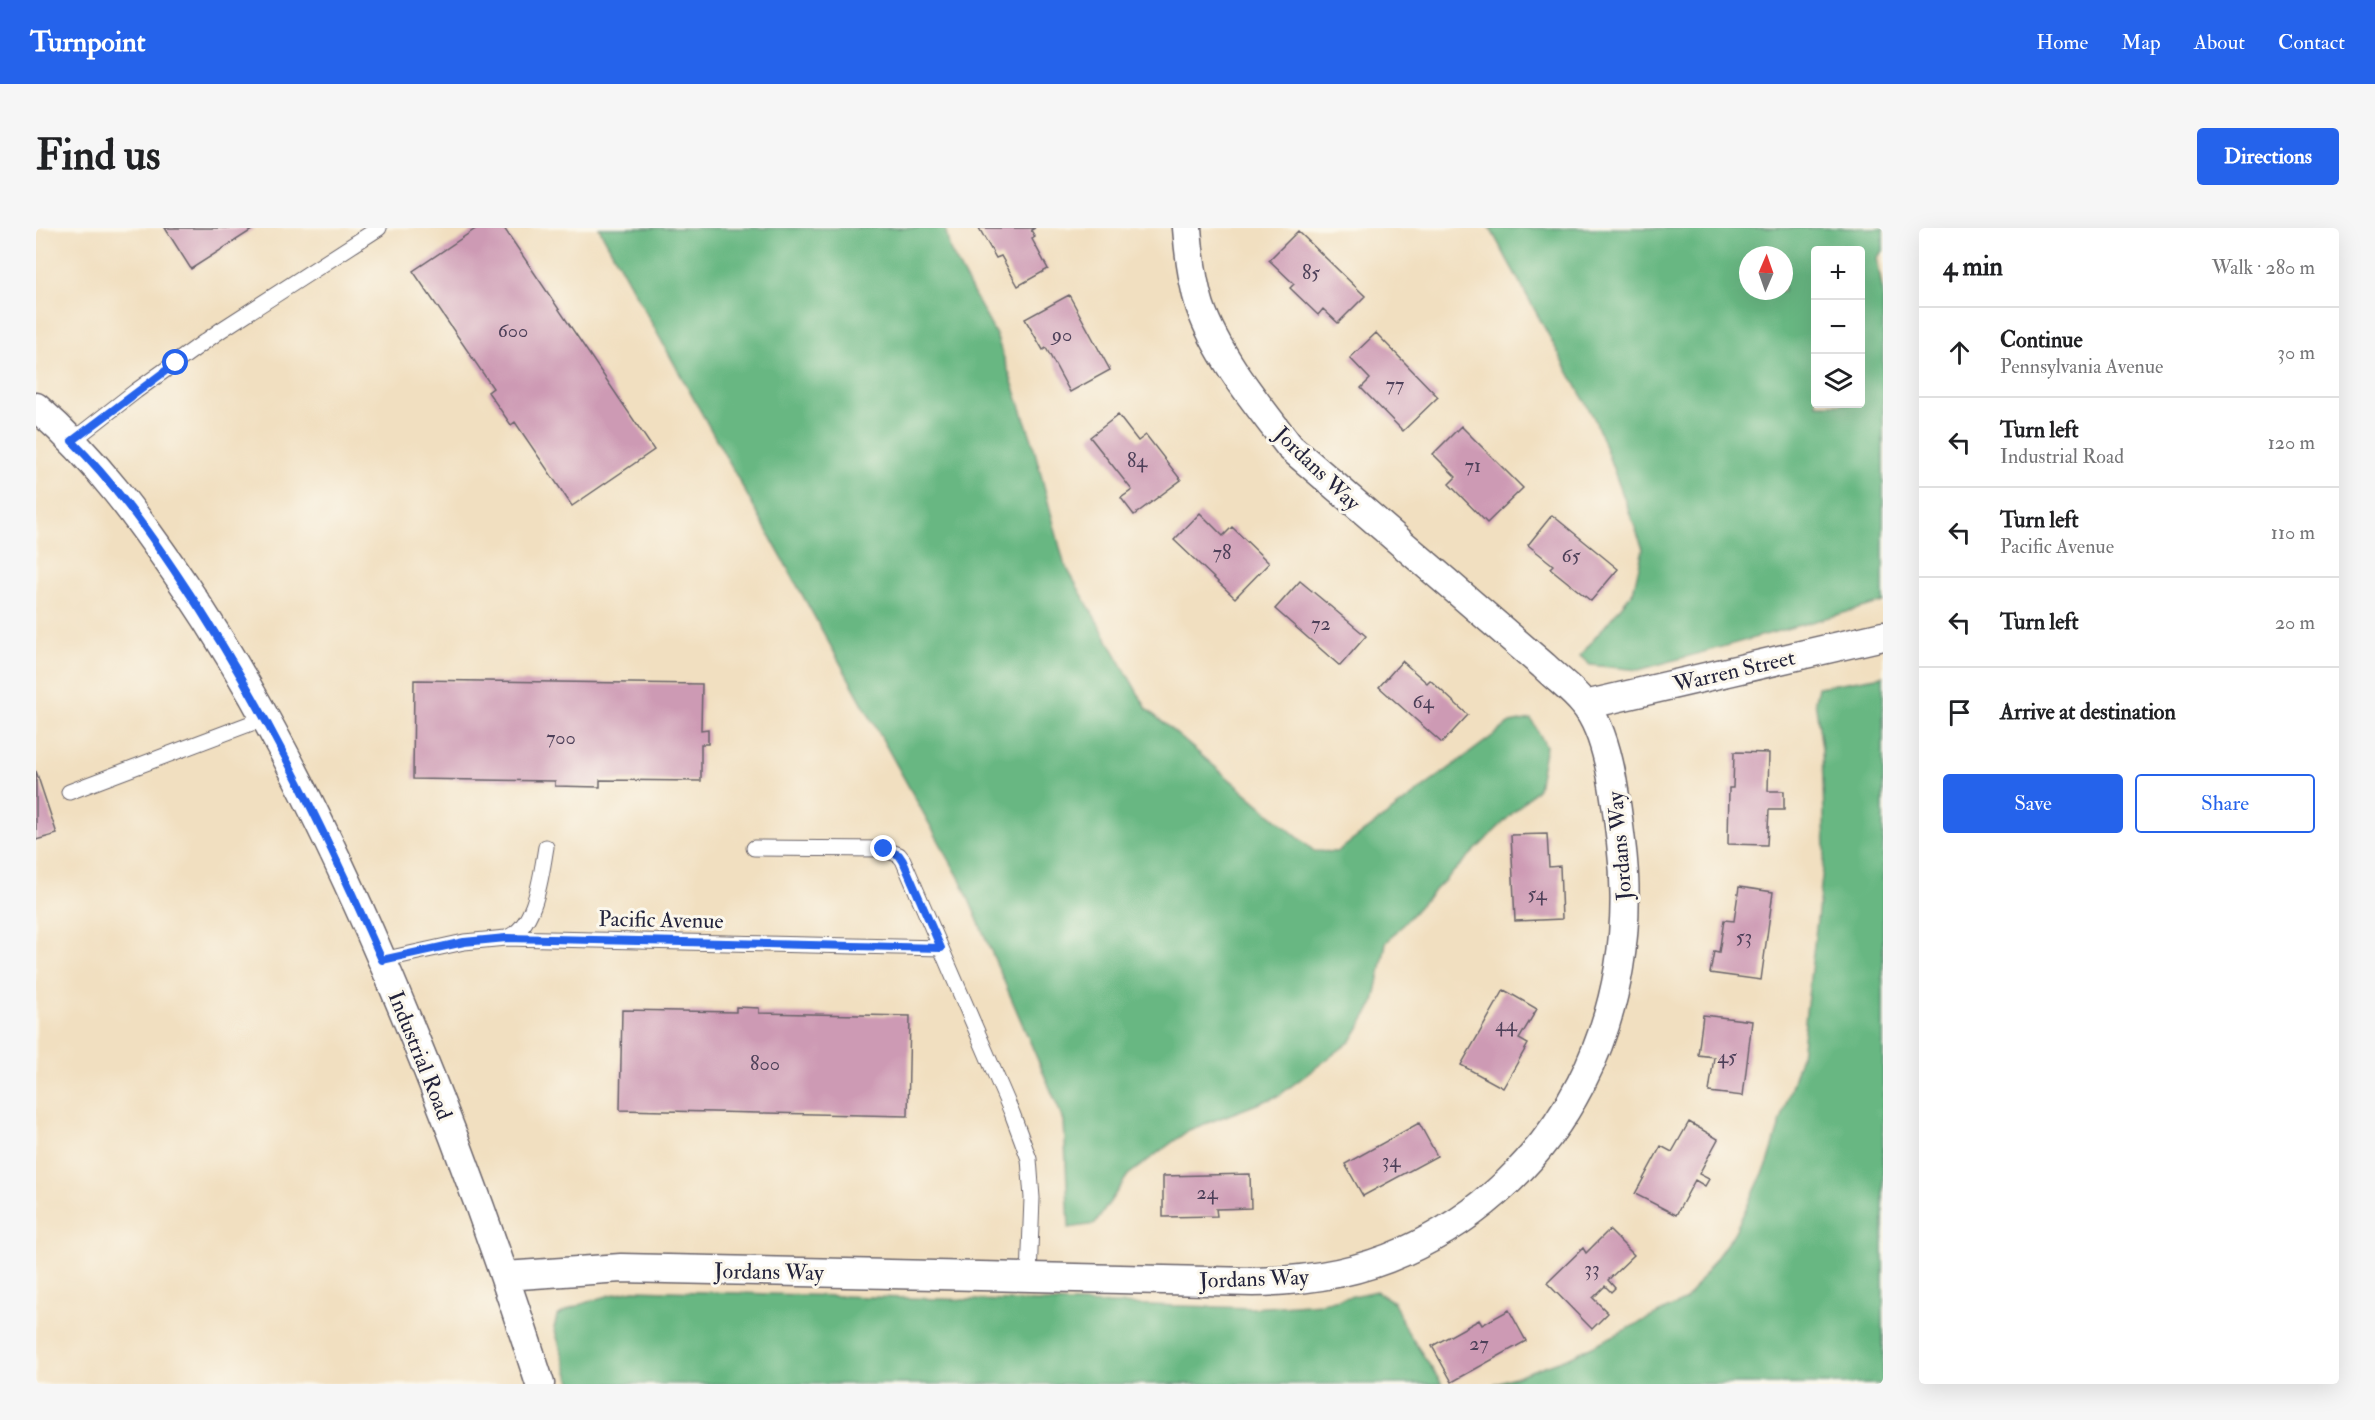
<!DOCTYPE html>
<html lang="en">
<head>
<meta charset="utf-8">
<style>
	:root { --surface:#fff; --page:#f6f6f6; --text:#202124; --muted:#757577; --line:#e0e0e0; --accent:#2563eb }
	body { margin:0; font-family:"IM FELL Double Pica",serif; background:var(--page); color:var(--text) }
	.controls { position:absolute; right:18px; top:18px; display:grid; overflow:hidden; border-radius:6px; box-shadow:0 6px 24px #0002 }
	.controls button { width:54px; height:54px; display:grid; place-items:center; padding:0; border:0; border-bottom:2px solid var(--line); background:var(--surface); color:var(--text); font:30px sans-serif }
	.compass { position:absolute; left:1703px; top:18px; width:54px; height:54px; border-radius:50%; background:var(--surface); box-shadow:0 6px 24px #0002; rotate:2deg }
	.stop { position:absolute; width:18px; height:18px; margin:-14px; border:4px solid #2563eb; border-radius:50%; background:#fff }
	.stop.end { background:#2563eb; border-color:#fff; box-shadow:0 2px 6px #0008 }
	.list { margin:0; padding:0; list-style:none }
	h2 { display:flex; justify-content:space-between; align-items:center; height:78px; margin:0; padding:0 24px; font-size:26px }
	h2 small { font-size:20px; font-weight:400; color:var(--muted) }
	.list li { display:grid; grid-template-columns:39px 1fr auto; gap:18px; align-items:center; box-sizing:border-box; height:90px; padding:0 24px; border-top:2px solid var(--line) }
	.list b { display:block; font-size:22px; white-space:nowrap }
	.list p { margin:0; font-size:20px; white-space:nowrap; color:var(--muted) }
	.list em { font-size:20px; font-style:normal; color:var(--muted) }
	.actions { display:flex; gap:12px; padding:18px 24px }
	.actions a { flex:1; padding:14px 0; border:2px solid var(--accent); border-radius:6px; text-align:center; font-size:21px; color:var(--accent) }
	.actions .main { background:var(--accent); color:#fff }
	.icon { flex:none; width:33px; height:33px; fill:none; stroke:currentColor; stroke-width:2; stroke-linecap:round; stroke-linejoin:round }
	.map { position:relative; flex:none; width:1847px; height:1156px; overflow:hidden; border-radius:6px }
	header { display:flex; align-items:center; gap:36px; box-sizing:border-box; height:84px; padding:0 30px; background:var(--accent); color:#fff }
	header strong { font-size:28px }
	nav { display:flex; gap:33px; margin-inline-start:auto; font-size:21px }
	.intro { display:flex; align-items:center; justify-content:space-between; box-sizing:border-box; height:144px; padding:0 36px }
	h1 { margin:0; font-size:42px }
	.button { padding:15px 27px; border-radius:6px; background:var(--accent); color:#fff; font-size:21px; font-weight:700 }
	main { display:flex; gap:36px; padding:0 36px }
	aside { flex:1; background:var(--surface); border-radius:6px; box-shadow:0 6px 24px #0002 }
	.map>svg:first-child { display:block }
	.forest { fill:#67b782; stroke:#446c5e; stroke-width:1.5; fill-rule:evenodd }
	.building { fill:#cd9ab4 }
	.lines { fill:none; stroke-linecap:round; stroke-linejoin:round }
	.lane-casing { stroke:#6a646a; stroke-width:17 }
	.street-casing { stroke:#6a646a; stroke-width:31 }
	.lane { stroke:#fff; stroke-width:15 }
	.street { stroke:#fff; stroke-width:28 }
	.route { stroke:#2563eb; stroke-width:8 }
	.labels { text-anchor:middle; stroke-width:6; stroke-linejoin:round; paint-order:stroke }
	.number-label { font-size:20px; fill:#4d4059 }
	.street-label { font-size:22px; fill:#22223b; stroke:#fbf7ec }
</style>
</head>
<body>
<header>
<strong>Turnpoint</strong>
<nav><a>Home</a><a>Map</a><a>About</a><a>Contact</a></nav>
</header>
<div class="intro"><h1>Find us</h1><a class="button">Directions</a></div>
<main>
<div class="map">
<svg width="1847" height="1156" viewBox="0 0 1847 1156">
	<rect width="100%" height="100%" fill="#fbf7ec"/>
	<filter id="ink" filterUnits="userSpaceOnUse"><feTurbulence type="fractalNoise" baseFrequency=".0167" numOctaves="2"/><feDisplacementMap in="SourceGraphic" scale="12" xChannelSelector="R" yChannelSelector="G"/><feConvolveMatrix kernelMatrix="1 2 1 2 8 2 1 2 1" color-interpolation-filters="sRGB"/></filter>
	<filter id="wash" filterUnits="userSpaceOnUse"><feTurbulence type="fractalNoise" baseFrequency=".008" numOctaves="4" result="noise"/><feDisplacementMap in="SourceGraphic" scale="24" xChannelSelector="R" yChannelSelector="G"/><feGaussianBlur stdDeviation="1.35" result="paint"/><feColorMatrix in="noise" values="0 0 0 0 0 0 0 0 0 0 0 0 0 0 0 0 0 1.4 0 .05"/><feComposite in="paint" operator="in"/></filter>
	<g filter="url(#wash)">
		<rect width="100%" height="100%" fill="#f1dfc0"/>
		<path class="forest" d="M563,0H909L914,22L960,107L996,212L1028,335L1111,481L1278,623L1301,624L1474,495L1495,491L1510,518L1502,560L1389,672L1350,715L1338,775L1315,813L1242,868L1153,902L1092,947L1059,996L1033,1000L1028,893L925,653Z
			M1454,0H1847V23L1841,30L1847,67V374L1603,442L1554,437L1544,428L1597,364L1607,321L1559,192ZM1824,22V176H1780V22ZM1712,27H1748V63H1712Z
			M1847,448V1156H1458L1534,1129L1650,1072L1698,1005L1732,935L1765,827L1789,624L1786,520L1779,472L1782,459Z
			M598,1062L1216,1080L1285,1075L1340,1063L1358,1074L1368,1098L1406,1156H536L518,1100L521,1088C544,1074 572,1067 598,1062Z"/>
		<g id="blocks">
			<path class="building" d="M129,0H219L155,41Z
				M441,0H468L618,222L536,278L479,194L475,197L452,164L457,160L377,43Z
				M943,0H999L995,2L999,9L996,11L1012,41L982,58L965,28L960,30Z
				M1262,3L1329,68L1302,95L1287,81L1282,87L1254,60L1258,56L1233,32Z
				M1033,67L1074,142L1034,164L1010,120L1007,122L989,91Z
				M1340,105L1402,169L1367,203L1325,160L1334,151L1314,130Z
				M1082,187L1102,213L1110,207L1145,252L1098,287L1085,270L1096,262L1054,209Z
				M1425,198L1487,260L1451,295L1413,256L1420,249L1397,226Z
				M1164,285L1187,308L1196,299L1233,335L1199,370L1138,312Z
				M1516,287L1582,341L1555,373L1514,340L1517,337L1492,317Z
				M1264,353L1330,408L1304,438L1239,381Z
				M1366,433L1391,455L1394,452L1432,487L1406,515L1343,459Z
				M378,452L666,456L665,502L672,501V516H665V553L564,552V559L519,558V553L377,551Z
				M1698,524L1733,525L1732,563H1748V582H1733L1731,617L1692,616L1693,560H1697Z
				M0,543L21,606L0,612Z
				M1511,606L1513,639L1524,638L1526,691L1479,693L1475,607Z
				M1703,659L1737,664L1725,752L1674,745L1678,723L1683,724L1688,692L1698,693Z
				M1468,762L1501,781L1483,811L1492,816L1467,860L1425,837Z
				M700,779L723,780V785L874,788L872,888L584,882L586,782L700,784Z
				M1667,787L1716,793L1707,868L1673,864L1678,829L1662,827Z
				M1653,894L1682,911L1663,946L1673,951L1669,958L1659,952L1640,987L1599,966L1625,918L1636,924Z
				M1383,895L1401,928L1327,968L1309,936Z
				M1214,946L1215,980L1180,981L1181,988L1127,989V948Z
				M1573,1002L1598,1027L1572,1052L1579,1060L1575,1064L1569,1058L1557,1070L1572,1085L1556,1101L1511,1055L1547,1020L1550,1025Z
				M1473,1082L1490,1113L1416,1154L1396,1118L1443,1092L1446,1097Z"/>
		</g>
	</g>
	<g filter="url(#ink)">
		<use href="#blocks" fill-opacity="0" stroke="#6a646a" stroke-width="1.5"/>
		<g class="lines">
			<defs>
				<path id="lane" d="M36,213L100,163L185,102L343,0
					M33,564L229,490
					M718,620L848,621L863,627L867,632L976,885L993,931L996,970L993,1049
					M470,710C500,700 505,647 510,619
					M346,732L428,714L470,710L905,720"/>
				<path id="street" d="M0,179C61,232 104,292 149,358C222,466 280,583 333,702C398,850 455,1002 504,1156
					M1549,477L1847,408
					M469,1048L585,1040L1217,1054C1268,1053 1321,1045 1367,1024C1528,952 1607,785 1585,614C1580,575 1574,507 1548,476C1537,462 1521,451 1508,438L1254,219C1222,177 1181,128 1164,78C1156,53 1153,26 1151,0"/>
			</defs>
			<use href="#lane" class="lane-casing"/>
			<use href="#street" class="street-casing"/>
			<use href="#lane" class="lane"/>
			<use href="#street" class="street"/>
		</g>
	</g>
	<g class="lines" filter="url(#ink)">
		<path class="route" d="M140,135L36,213C77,254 110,300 142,348C224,469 287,599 346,732L428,714L470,710L905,720L867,633L863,627L848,621"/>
	</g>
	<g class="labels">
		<g class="number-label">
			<text x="1275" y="51">85</text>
			<text x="477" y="109">600</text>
			<text x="1026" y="113">90</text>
			<text x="1359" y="163">77</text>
			<text x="1101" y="239">84</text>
			<text x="1437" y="244">71</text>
			<text x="1186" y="331">78</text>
			<text x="1535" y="334">65</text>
			<text x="1285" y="402">72</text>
			<text x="1387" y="480">64</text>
			<text x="525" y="516">700</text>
			<text x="1501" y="672">54</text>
			<text x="1708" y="715">53</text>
			<text x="1470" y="803">44</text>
			<text x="1691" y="835">45</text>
			<text x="729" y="842">800</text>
			<text x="1355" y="939">34</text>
			<text x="1171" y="971">24</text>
			<text x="1556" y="1047">33</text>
			<text x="1443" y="1122">27</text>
		</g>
		<g class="street-label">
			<text transform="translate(1282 240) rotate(44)" y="8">Jordans Way</text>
			<text transform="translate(1698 442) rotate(-13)" y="8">Warren Street</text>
			<text transform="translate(1583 618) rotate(-95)" y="8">Jordans Way</text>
			<text transform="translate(625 691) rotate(1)" y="8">Pacific Avenue</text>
			<text transform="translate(385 827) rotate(68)" y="8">Industrial Road</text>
			<text transform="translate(733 1043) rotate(1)" y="8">Jordans Way</text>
			<text transform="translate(1218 1050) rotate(-2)" y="8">Jordans Way</text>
		</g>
	</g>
</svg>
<div class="controls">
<button>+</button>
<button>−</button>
<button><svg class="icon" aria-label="layers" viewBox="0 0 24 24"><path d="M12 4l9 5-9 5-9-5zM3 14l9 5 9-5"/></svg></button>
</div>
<svg class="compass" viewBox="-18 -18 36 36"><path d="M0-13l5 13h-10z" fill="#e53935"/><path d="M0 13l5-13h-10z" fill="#757577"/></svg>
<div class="stop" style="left:140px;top:135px"></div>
<div class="stop end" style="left:848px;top:621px"></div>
</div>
<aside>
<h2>4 min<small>Walk · 280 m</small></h2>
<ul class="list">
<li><svg class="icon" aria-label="ahead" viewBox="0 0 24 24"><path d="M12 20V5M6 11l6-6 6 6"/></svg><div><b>Continue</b><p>Pennsylvania Avenue</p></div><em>30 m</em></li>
<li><svg class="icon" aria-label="left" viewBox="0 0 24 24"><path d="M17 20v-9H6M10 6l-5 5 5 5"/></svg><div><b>Turn left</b><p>Industrial Road</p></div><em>120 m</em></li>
<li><svg class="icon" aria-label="left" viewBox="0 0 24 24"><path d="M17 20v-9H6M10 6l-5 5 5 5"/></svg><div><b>Turn left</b><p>Pacific Avenue</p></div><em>110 m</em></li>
<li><svg class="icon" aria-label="left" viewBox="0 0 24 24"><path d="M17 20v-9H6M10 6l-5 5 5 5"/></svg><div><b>Turn left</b></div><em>20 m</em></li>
<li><svg class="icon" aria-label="arrive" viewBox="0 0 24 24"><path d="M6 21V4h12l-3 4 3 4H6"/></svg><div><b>Arrive at destination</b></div></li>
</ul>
<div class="actions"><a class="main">Save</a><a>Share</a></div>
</aside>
</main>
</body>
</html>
